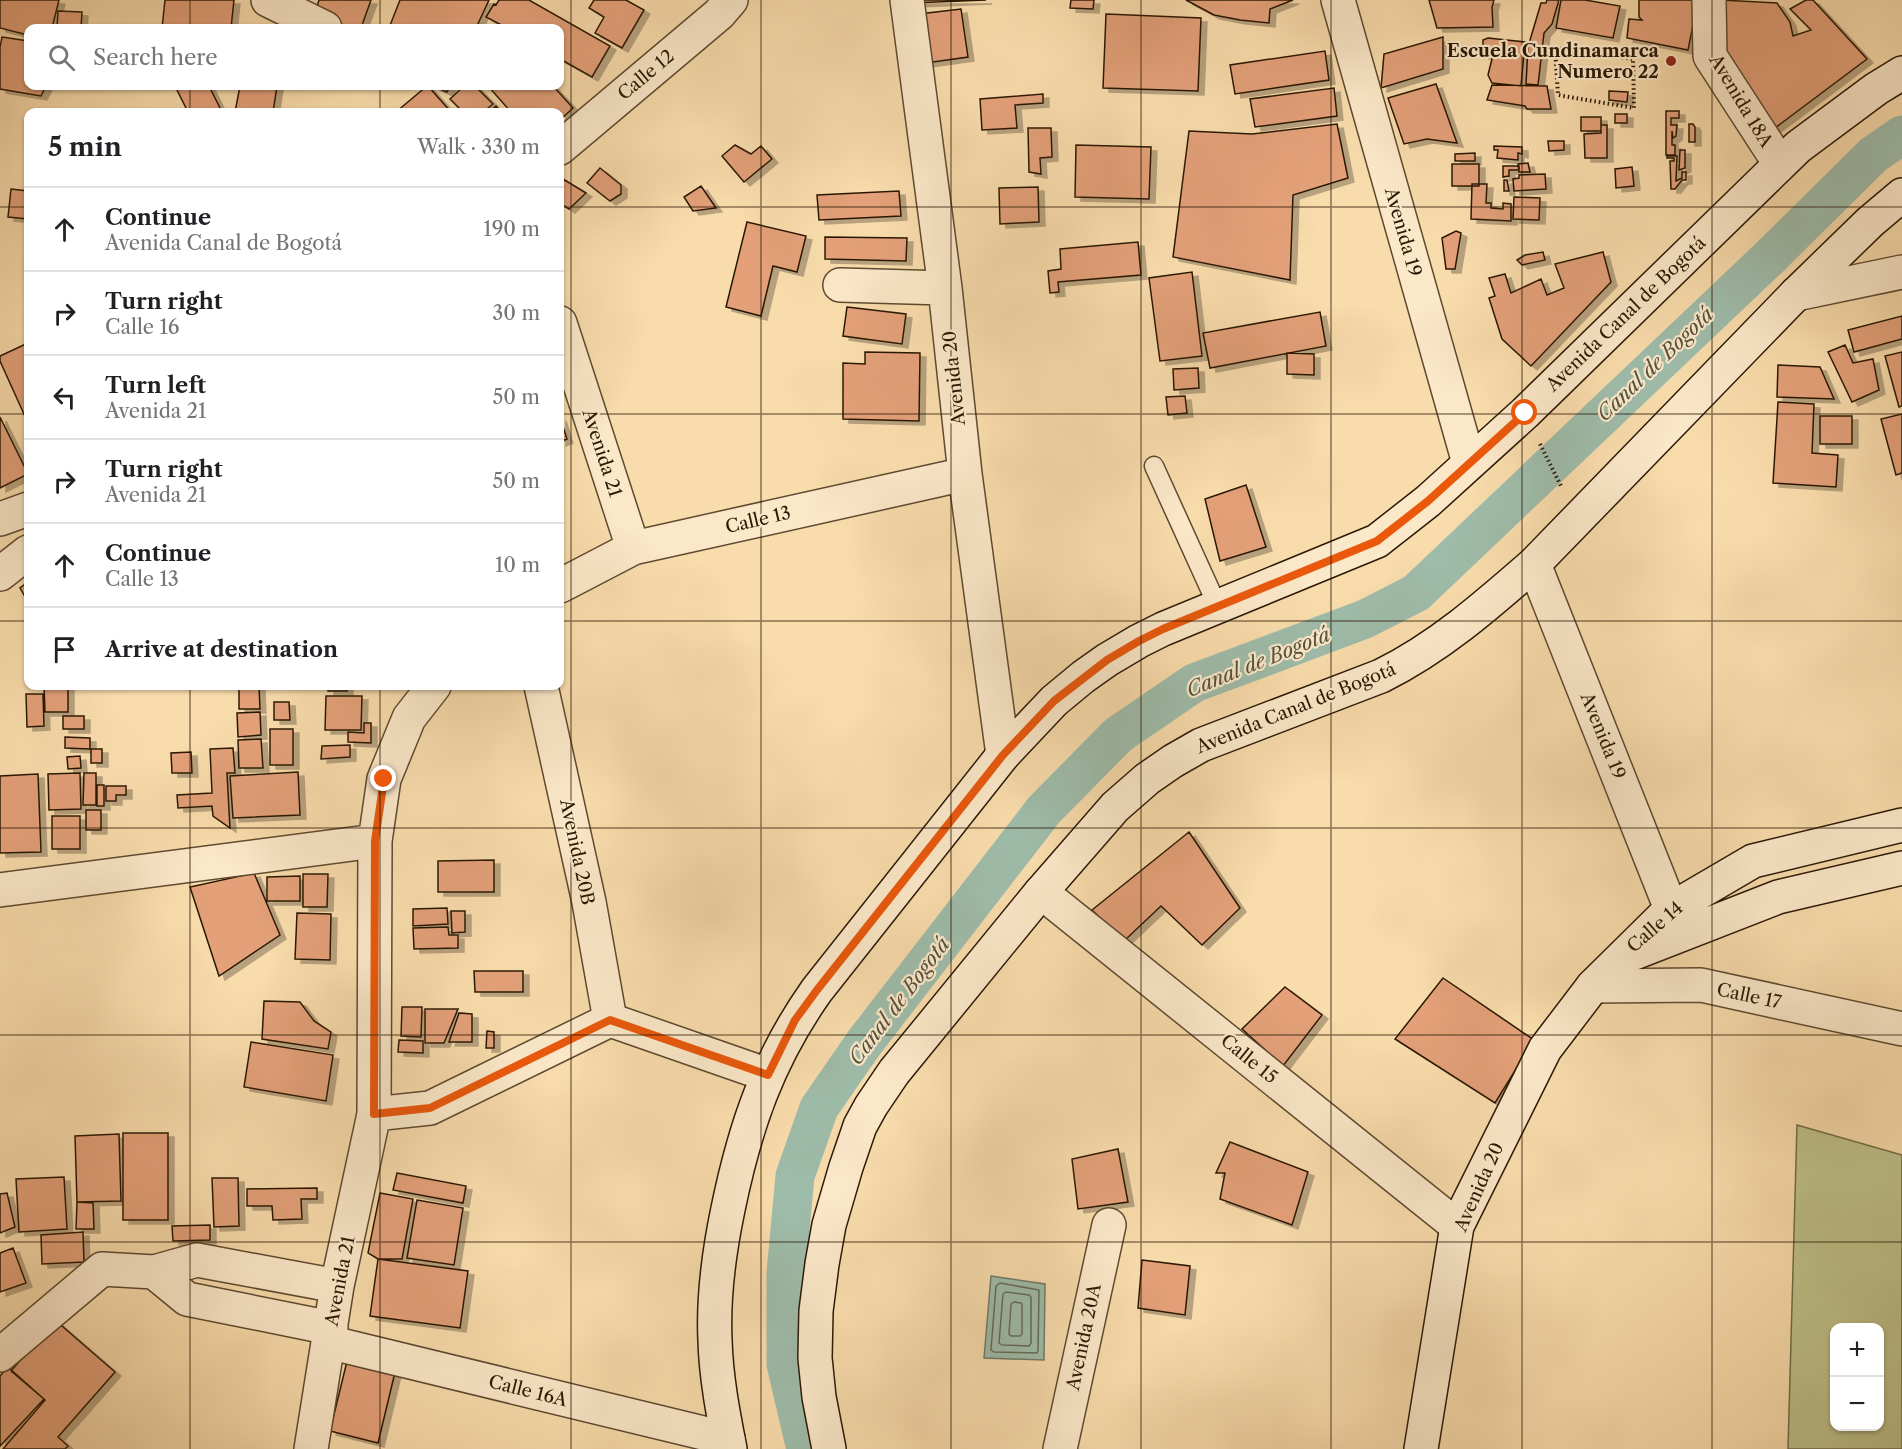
<!DOCTYPE html>
<html lang="en">
<head>
<meta charset="utf-8">
<style>
	:root { --surface:#fff; --page:#f2f2f2; --text:#202124; --muted:#757577; --line:#e0e0e0 }
	body { margin:0; font-family:"Libre Caslon Text",serif; background:var(--page); color:var(--text) }
	.controls { position:absolute; right:18px; bottom:18px; display:grid; overflow:hidden; border-radius:12px; box-shadow:0 2px 4px #0004 }
	.controls button { width:54px; height:54px; display:grid; place-items:center; padding:0; border:0; border-bottom:2px solid var(--line); background:var(--surface); color:var(--text); font:30px sans-serif }
	.stop { position:absolute; width:18px; height:18px; margin:-14px; border:4px solid #ea580c; border-radius:50%; background:#fff }
	.stop.end { background:#ea580c; border-color:#fff; box-shadow:0 2px 6px #0008 }
	.list { margin:0; padding:0; list-style:none }
	h2 { display:flex; justify-content:space-between; align-items:center; height:78px; margin:0; padding:0 24px; font-size:26px }
	h2 small { font-size:20px; font-weight:400; color:var(--muted) }
	.list li { display:grid; grid-template-columns:39px 1fr auto; gap:18px; align-items:center; box-sizing:border-box; height:84px; padding:0 24px; border-top:2px solid var(--line) }
	.list b { display:block; font-size:22px; white-space:nowrap }
	.list p { margin:0; font-size:20px; white-space:nowrap; color:var(--muted) }
	.list em { font-size:20px; font-style:normal; color:var(--muted) }
	.icon { flex:none; width:33px; height:33px; fill:none; stroke:currentColor; stroke-width:2; stroke-linecap:round; stroke-linejoin:round }
	.map { position:relative; flex:none; width:1902px; height:1449px; overflow:hidden }
	.search { position:absolute; background:var(--surface); box-shadow:0 2px 4px #0004; left:24px; top:24px; width:540px; height:66px; display:flex; align-items:center; gap:15px; box-sizing:border-box; padding:0 21px; border-radius:12px; color:var(--muted); font-size:22px }
	.panel { position:absolute; background:var(--surface); box-shadow:0 2px 4px #0004; left:24px; top:108px; width:540px; height:582px; border-radius:12px }
	.map>svg:first-child { display:block }
	.green { fill:#bec089; stroke:#746c48; stroke-width:1.5; fill-rule:evenodd }
	.water { fill:#9ebcaa; stroke:#707b68; stroke-width:1.5 }
	.lines { fill:none; stroke-linecap:round; stroke-linejoin:round }
	.shore { stroke:#646a58; stroke-width:1.5 }
	.canal { stroke:#9ebcaa; stroke-width:39 }
	.building { fill:#e3a079; stroke:#2b1906; stroke-width:1.5; filter:url(#shadow) }
	.service-casing { stroke:#5e4a30; stroke-width:21 }
	.minor-casing { stroke:#5e4a30; stroke-width:36 }
	.secondary-casing { stroke:#2b1906; stroke-width:36 }
	.path { stroke:#2b1906; stroke-width:4; stroke-dasharray:1.5 3; stroke-linecap:butt }
	.service { stroke:#fbe8c9; stroke-width:18 }
	.minor { stroke:#fbe8c9; stroke-width:33 }
	.secondary { stroke:#fbe8c9; stroke-width:33 }
	.route { stroke:#ea580c; stroke-width:8 }
	.grid { fill:none; stroke:#2b1906; stroke-width:1.5; stroke-opacity:0.55 }
	.poi-dot { fill:#8f2418; stroke:#fbe8c9; stroke-width:2 }
	.labels { text-anchor:middle; stroke-width:4.5; stroke-linejoin:round; paint-order:stroke }
	.poi-label { font-size:18px; font-weight:bold; fill:#2b1906; stroke:#fbe8c9; text-anchor:end }
	.street-label { font-size:18px; fill:#2b1906; stroke:#fbe8c9 }
	.water-label { font-size:20px; font-style:italic; fill:#53523f; stroke:#fbe8c9 }
</style>
</head>
<body>
<div class="map">
<svg width="1902" height="1449" viewBox="0 0 1902 1449">
	<defs>
		<filter id="shadow"><feDropShadow dx="6" dy="4" stdDeviation="0" flood-color="#0004"/></filter>
	</defs>
	<rect width="100%" height="100%" fill="#f9dcac"/>
	<filter id="stains"><feTurbulence type="fractalNoise" baseFrequency=".00333" numOctaves="4"/><feColorMatrix values="0 0 0 0 .2 0 0 0 0 .09 0 0 0 0 .02 0 0 0 .5 -.17"/></filter>
	<radialGradient id="worn" r=".72"><stop offset=".6" stop-color="#630" stop-opacity="0"/><stop offset="1" stop-color="#630" stop-opacity=".3"/></radialGradient>
	<path class="green" d="M1797,1125L1902,1155V1449H1788ZM1834,1328H1880V1426H1834Z"/>
	<path class="water" d="M991,1276L1045,1284L1044,1360L984,1358Z"/>
	<g class="lines">
		<path class="shore" d="M1000,1283L1039,1290L1038,1351L1037,1353L994,1352L991,1350L996,1286Z
			M1006,1292L1029,1295L1031,1297V1343L1029,1346L1002,1345L999,1343L1003,1294Z
			M1014,1302L1021,1303L1022,1305V1334L1020,1336H1011L1009,1334L1011,1304Z"/>
		<path class="canal" d="M806,1449L786,1364V1273L795,1176L819,1108L864,1043L1044,810L1118,735L1194,683L1365,619L1416,593L1771,256L1873,155L1902,135"/>
	</g>
	<path class="building" d="M0,0H59L52,28H28V35L0,28Z
		M165,0H234L231,28H162Z
		M319,0H371L361,28H350L314,16Z
		M400,0H489L476,28H389Z
		M499,0H529L610,46L592,77L560,59V28H507L486,17L494,4L496,5Z
		M594,0H626L644,10L622,48L595,33L604,17L589,8Z
		M911,0H986L912,3Z
		M1071,0H1094L1093,9L1070,8Z
		M1186,0H1293L1270,9L1269,23L1240,20L1214,15Z
		M1429,0H1494L1492,7L1493,27L1437,28Z
		M1547,0H1559L1552,24L1544,33L1538,85L1526,84L1528,47L1541,3H1546Z
		M1561,0H1585L1620,6L1613,38L1556,28Z
		M1639,0H1698L1688,50L1627,38L1629,19L1642,20L1639,17Z
		M1721,0L1777,3L1790,22L1793,36L1811,30L1790,9L1806,0H1813L1867,59L1775,128L1726,70Z
		M961,9L968,57L926,63L919,14Z
		M58,11L82,12L81,28H57Z
		M1106,14L1201,18L1198,91L1103,88Z
		M2,37L28,41V86H46L41,96L0,89V47Z
		M1443,37V69L1381,88L1384,54Z
		M1488,38L1525,42L1521,86L1492,83L1488,75L1493,55H1483V40Z
		M1325,51L1329,80L1235,94L1230,65Z
		M1436,84L1457,143L1427,139L1404,144L1388,98Z
		M1492,85L1547,86L1551,109H1527L1525,106L1487,100Z
		M175,86H209L222,112H188Z
		M240,86H277L273,112H235Z
		M428,86L451,112H396L427,86Z
		M433,86H450L447,92Z
		M464,86H475L493,104L483,112H463L450,99Z
		M488,86H553L573,108L560,120V112H511Z
		M1334,88L1337,116L1255,127L1250,99Z
		M1609,91L1628,92L1627,102L1609,100Z
		M1043,94V103L1015,105L1017,128L982,130L980,99Z
		M496,106L501,112H489Z
		M1666,111H1679V118H1671V125H1677L1676,136L1673,138L1672,131V145H1675V155H1666Z
		M1615,114H1627V123H1615Z
		M1581,117H1601V131H1581Z
		M1337,124L1348,178L1293,195L1290,280L1173,257L1189,131L1252,134Z
		M1689,124H1693L1695,127V142H1689Z
		M1601,125H1607V158H1585L1584,134L1601,133Z
		M1028,128H1051L1052,157L1040,158L1041,174L1029,172Z
		M1548,141H1564V150L1549,151Z
		M735,145L751,154L761,146L772,159L744,182L722,156Z
		M1076,145L1151,147L1149,199L1075,197Z
		M1494,146L1522,147V154L1518,153V160L1497,158L1498,150H1494Z
		M1680,150H1685V168L1679,170Z
		M1475,153V161H1455V154Z
		M1667,156H1677L1676,181L1682,178V172H1686V180H1682L1675,189H1671L1670,161H1674V158H1667Z
		M1528,163L1530,172H1519L1518,164Z
		M1452,164H1479V186H1452Z
		M1503,166H1519V170H1509V176L1503,177Z
		M1632,167L1634,186L1616,188L1615,169Z
		M600,168L621,185V194L610,201L587,183Z
		M1545,174L1546,189L1514,191L1513,179L1519,178V175Z
		M563,179L586,193L569,209L560,203V185Z
		M1504,180H1507L1509,191H1504Z
		M1472,184H1487L1486,203H1491V208L1503,209V203L1511,204V221L1471,219Z
		M701,186L716,208L693,211L684,197Z
		M1038,187L1039,222L1000,224L999,188Z
		M11,189L28,191V219L8,217Z
		M899,191L901,216L819,220L817,195Z
		M1514,197L1540,198L1539,220L1513,219Z
		M747,222L806,236L797,272L773,266L761,316L726,307Z
		M1456,231L1461,233L1455,269H1446L1442,238Z
		M825,237L907,238L906,261L825,259Z
		M1138,242L1141,275L1058,282L1059,292L1050,293L1048,271L1061,269L1060,249Z
		M1543,252L1545,260L1522,265L1517,260L1525,255Z
		M1603,252L1611,282L1531,366L1502,339L1489,298L1495,296L1489,278L1505,274L1511,293L1541,279L1547,295L1564,288L1555,264Z
		M1192,272L1202,356L1160,361L1149,278Z
		M847,307L906,314L902,344L843,336Z
		M1320,312L1326,346L1210,368L1203,333Z
		M1902,316V339L1854,352L1848,330Z
		M28,343V423L0,361V356Z
		M1845,345L1853,363L1873,359L1879,390L1852,402L1828,352Z
		M865,352L920,353L919,421L843,419V363L865,364Z
		M1902,352V406L1899,407L1885,356Z
		M1287,353L1314,354V375L1287,374Z
		M1778,365L1820,367L1834,399L1777,397Z
		M1198,368L1199,388L1174,390L1173,369Z
		M1185,396L1187,413L1168,415L1166,397Z
		M1778,402L1814,404L1812,453L1838,455L1836,487L1773,483Z
		M1902,414V473L1896,475L1881,419Z
		M1820,416H1852V444H1820Z
		M0,417L28,474L0,488Z
		M560,417L567,439L560,442Z
		M1246,485L1266,547L1220,561L1205,499Z
		M28,582V602L20,588Z
		M44,686H68V712H45Z
		M239,686H259L260,709H239Z
		M328,686H347V691H328Z
		M26,694H43L44,726L27,727Z
		M326,696H362L361,730H325Z
		M274,702H289L290,720H274Z
		M260,712L261,735L238,737L237,713Z
		M63,716H84V729H63Z
		M364,723H371V743L348,742V732L364,733Z
		M270,729H293V765H270Z
		M65,737L90,738V749L65,748Z
		M261,739L263,768H239L238,740Z
		M350,745V757L321,759L322,746Z
		M233,748L235,773H227L230,828L213,816L212,806L178,808L177,795L212,793L210,749Z
		M91,749H102V763H91Z
		M191,752L192,773H172L171,753Z
		M80,756L81,768L68,769L67,757Z
		M298,772L300,815L233,818L230,776Z
		M80,773L81,809L49,810L48,774Z
		M84,773H96V805H83Z
		M38,774L41,852L0,853V776Z
		M97,785H104V806H97Z
		M106,786H126V795H116V801H106Z
		M86,810H101V830H86Z
		M52,816H80V849H52Z
		M1189,832L1240,908L1202,945L1161,906L1124,941L1092,910Z
		M494,860V892H438V861Z
		M254,873L280,935L219,976L190,887Z
		M303,874H328L327,907H303Z
		M300,876V901H267V877Z
		M447,908L448,924L413,926V909Z
		M451,911H465V932L452,933Z
		M297,913L331,914L330,960L295,959Z
		M448,927L449,935H458V948L414,949L413,928Z
		M474,971H523V992H475Z
		M1443,978L1534,1040L1495,1103L1395,1039Z
		M1285,987L1322,1015L1283,1066L1242,1029Z
		M264,1001L300,1002L314,1021L331,1032L328,1049L262,1039Z
		M402,1007H422L421,1037L401,1036Z
		M425,1009H458L444,1043H425Z
		M459,1013L472,1014V1042H449Z
		M487,1031L494,1032V1048H486Z
		M399,1040L423,1041V1053L398,1052Z
		M251,1042L333,1055L326,1101L244,1087Z
		M123,1133H168V1220H123Z
		M119,1134L121,1201L77,1202L75,1136Z
		M1230,1142L1308,1172L1292,1225L1220,1199L1225,1173H1216Z
		M1118,1149L1128,1202L1078,1209L1072,1159Z
		M397,1173L466,1186L463,1203L393,1190Z
		M64,1177L67,1229L19,1232L16,1179Z
		M212,1178H238L239,1226L214,1227Z
		M317,1188V1199H301L302,1219L273,1220L272,1206H247V1189Z
		M7,1193L15,1227L0,1233V1194Z
		M380,1193L413,1199L402,1259H378L368,1253Z
		M417,1200L463,1208L454,1265L407,1258Z
		M77,1202L93,1203L94,1229H76Z
		M210,1225V1240L173,1241L172,1226Z
		M83,1232L84,1262L42,1264L41,1235Z
		M13,1248L26,1283L0,1292V1253Z
		M378,1259L468,1271L460,1328L370,1316Z
		M1142,1260L1190,1266L1185,1315L1138,1308Z
		M55,1320L115,1372L58,1437L68,1446L65,1449H3L45,1400L11,1371Z
		M349,1353L397,1364L378,1443L330,1431Z
		M8,1367L44,1399L0,1446V1376Z"/>
	<g class="lines">
		<defs>
			<path id="service" d="M1154,466L1218,607"/>
			<path id="minor" d="M268,0L325,28
				M907,0L945,288L965,474L1003,755
				M1338,0L1469,463
				M1709,0L1710,56L1780,164
				M560,148L719,14L731,0
				M840,285L945,288
				M1796,294L1902,272
				M560,323L633,548
				M0,519L28,509
				M1534,564L1671,909
				M0,574L28,552
				M560,586L633,548L965,474
				M541,686L589,902L610,1020
				M0,890L375,841
				M1041,892L1457,1226
				M1593,986L1701,985L1902,1029
				M610,1020L768,1075
				M374,1114L430,1108L610,1020
				M154,1272L187,1299L331,1328
				M328,1342L728,1439
				M0,1355L102,1269L154,1272L197,1260L337,1286
				M311,1449L337,1286L374,1114L375,841L384,779L409,718L434,686
				M1060,1449L1109,1225"/>
			<path id="secondary" d="M1632,954L1778,897L1902,868
				M730,1449C723,1413 716,1377 715,1340C713,1296 719,1252 728,1209C745,1126 768,1059 817,990L1003,755L1054,701L1083,677L1107,660L1139,641L1163,629L1377,541L1428,501L1525,413L1798,147L1876,89L1902,73
				M829,1449L819,1397L815,1358L816,1311L822,1264L829,1225L846,1167L860,1126L871,1106L894,1072L1041,892L1115,807L1147,779L1173,761L1201,745L1381,676C1438,648 1486,606 1534,564L1796,294L1870,222L1902,195
				M1421,1449L1457,1226L1545,1049L1593,986L1671,909L1753,861L1902,825"/>
		</defs>
		<use href="#service" class="service-casing"/>
		<use href="#minor" class="minor-casing"/>
		<use href="#secondary" class="secondary-casing"/>
		<path class="path" d="M1555,48L1633,59L1634,108L1558,95Z
			M1540,444L1561,486"/>
		<use href="#service" class="service"/>
		<use href="#minor" class="minor"/>
		<use href="#secondary" class="secondary"/>
	</g>
	<g class="lines">
		<path class="route" d="M384,779L375,841L374,1114L430,1108L610,1020L768,1075L795,1020L817,990L1003,755L1054,701L1107,660L1139,641L1163,629L1377,541L1428,501L1525,413"/>
	</g>
	<path class="grid" d="M190,0V28M380,0V28M571,0V1449M761,0V1449M951,0V1449M1141,0V1449M1331,0V1449M1522,0V1449M1712,0V1449M190,86V112M380,86V112M0,207H28M560,207H1902M0,414H28M560,414H1902M0,621H28M560,621H1902M190,686V1449M380,686V1449M0,828H1902M0,1035H1902M0,1242H1902"/>
	<circle class="poi-dot" cx="1671" cy="61" r="6"/>
	<g class="labels">
		<g class="poi-label">
			<text x="1659" y="57">Escuela Cundinamarca<tspan x="1659" dy="21">Numero 22</tspan></text>
		</g>
		<g class="street-label">
			<text transform="translate(646 75) rotate(-40)" y="6">Calle 12</text>
			<text transform="translate(1741 101) rotate(59)" y="6">Avenida 18A</text>
			<text transform="translate(1403 232) rotate(74)" y="6">Avenida 19</text>
			<text transform="translate(1626 314) rotate(-44)" y="6">Avenida Canal de Bogotá</text>
			<text transform="translate(954 378) rotate(-96)" y="6">Avenida 20</text>
			<text transform="translate(602 453) rotate(72)" y="6">Avenida 21</text>
			<text transform="translate(758 520) rotate(-13)" y="6">Calle 13</text>
			<text transform="translate(1296 708) rotate(-22)" y="6">Avenida Canal de Bogotá</text>
			<text transform="translate(1603 736) rotate(68)" y="6">Avenida 19</text>
			<text transform="translate(577 852) rotate(78)" y="6">Avenida 20B</text>
			<text transform="translate(1655 927) rotate(-41)" y="6">Calle 14</text>
			<text transform="translate(1749 996) rotate(12)" y="6">Calle 17</text>
			<text transform="translate(1249 1059) rotate(39)" y="6">Calle 15</text>
			<text transform="translate(1479 1187) rotate(-66)" y="6">Avenida 20</text>
			<text transform="translate(340 1281) rotate(-79)" y="6">Avenida 21</text>
			<text transform="translate(1084 1337) rotate(-78)" y="6">Avenida 20A</text>
			<text transform="translate(528 1391) rotate(14)" y="6">Calle 16A</text>
		</g>
		<g class="water-label">
			<text transform="translate(1655 364) rotate(-44)" y="7">Canal de Bogotá</text>
			<text transform="translate(1258 662) rotate(-22)" y="7">Canal de Bogotá</text>
			<text transform="translate(899 1001) rotate(-53)" y="7">Canal de Bogotá</text>
		</g>
	</g>
	<rect width="100%" height="100%" filter="url(#stains)"/>
	<rect width="100%" height="100%" fill="url(#worn)"/>
</svg>
<div class="controls">
<button>+</button>
<button>−</button>
</div>
<div class="stop" style="left:1525px;top:413px"></div>
<div class="stop end" style="left:384px;top:779px"></div>
<div class="search"><svg class="icon" aria-label="search" viewBox="0 0 24 24"><circle cx="10" cy="10" r="6"/><path d="M15 15l6 6"/></svg>Search here</div>
<section class="panel">
<h2>5 min<small>Walk · 330 m</small></h2>
<ul class="list">
<li><svg class="icon" aria-label="ahead" viewBox="0 0 24 24"><path d="M12 20V5M6 11l6-6 6 6"/></svg><div><b>Continue</b><p>Avenida Canal de Bogotá</p></div><em>190 m</em></li>
<li><svg class="icon" aria-label="right" viewBox="0 0 24 24"><path d="M7 20v-9h11M14 6l5 5-5 5"/></svg><div><b>Turn right</b><p>Calle 16</p></div><em>30 m</em></li>
<li><svg class="icon" aria-label="left" viewBox="0 0 24 24"><path d="M17 20v-9H6M10 6l-5 5 5 5"/></svg><div><b>Turn left</b><p>Avenida 21</p></div><em>50 m</em></li>
<li><svg class="icon" aria-label="right" viewBox="0 0 24 24"><path d="M7 20v-9h11M14 6l5 5-5 5"/></svg><div><b>Turn right</b><p>Avenida 21</p></div><em>50 m</em></li>
<li><svg class="icon" aria-label="ahead" viewBox="0 0 24 24"><path d="M12 20V5M6 11l6-6 6 6"/></svg><div><b>Continue</b><p>Calle 13</p></div><em>10 m</em></li>
<li><svg class="icon" aria-label="arrive" viewBox="0 0 24 24"><path d="M6 21V4h12l-3 4 3 4H6"/></svg><div><b>Arrive at destination</b></div></li>
</ul>
</section>
</div>
</body>
</html>
